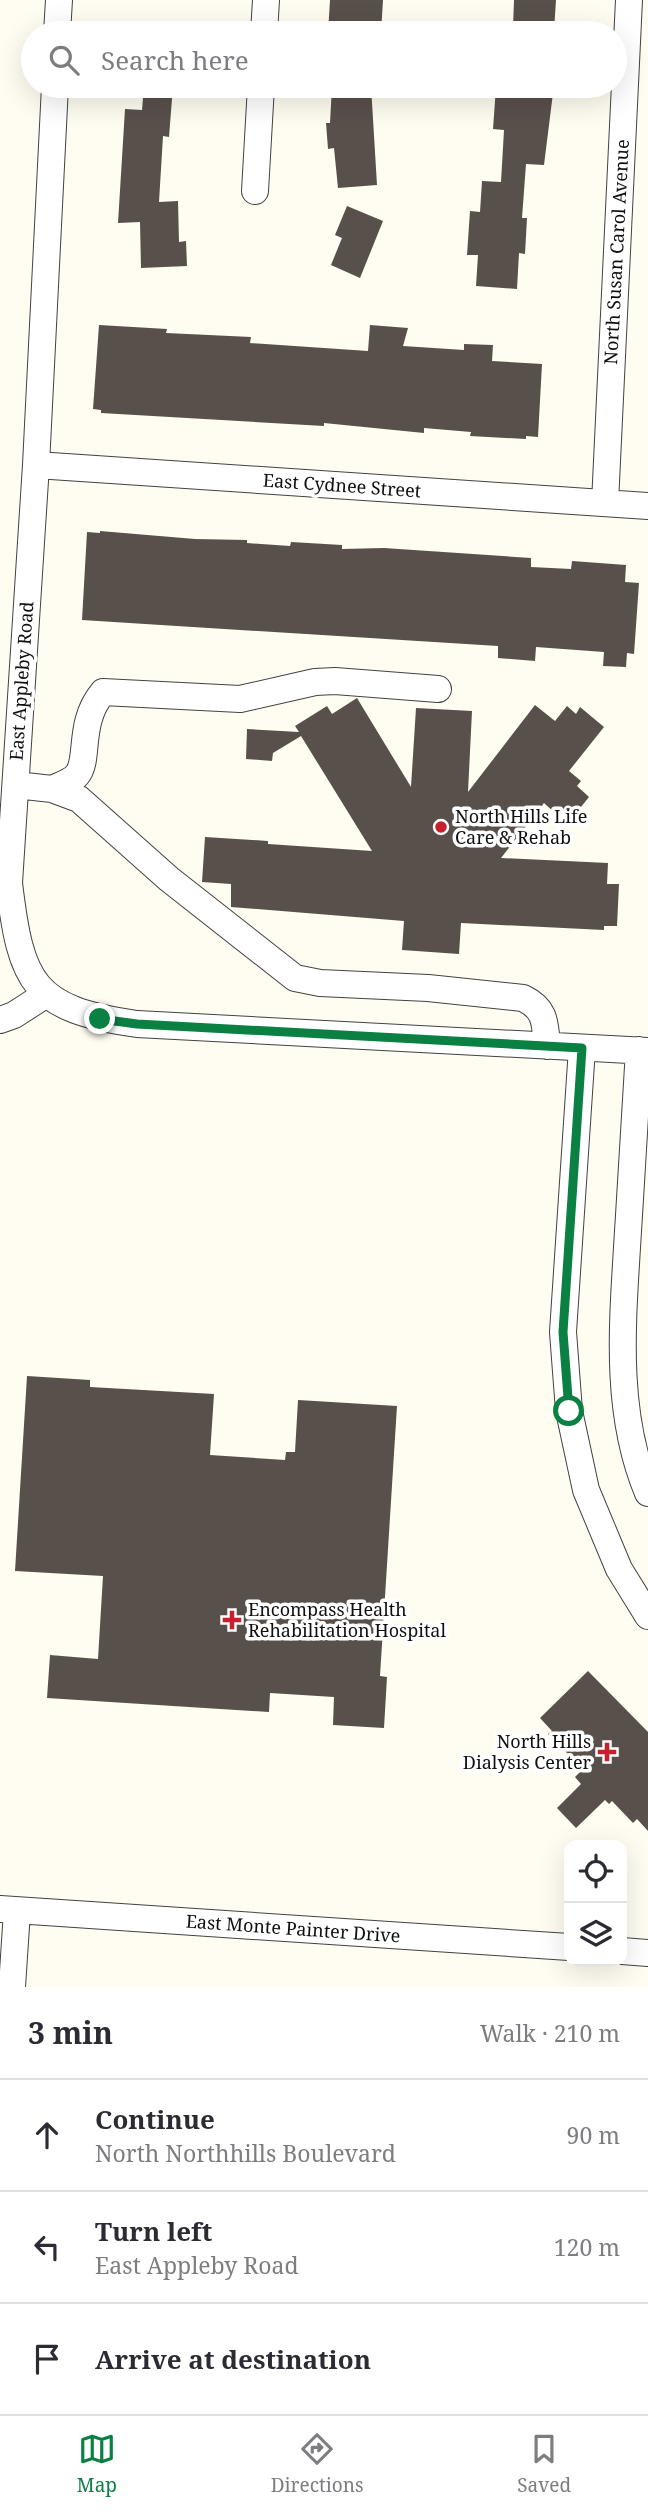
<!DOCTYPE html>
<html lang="en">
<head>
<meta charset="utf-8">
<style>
	:root { --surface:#fff; --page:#f2f2f3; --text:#2b2b33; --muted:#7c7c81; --line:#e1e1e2; --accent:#0b8043 }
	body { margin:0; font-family:"Noto Serif",serif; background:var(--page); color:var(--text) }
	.controls { position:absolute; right:21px; bottom:21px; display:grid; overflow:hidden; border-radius:14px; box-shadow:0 7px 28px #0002 }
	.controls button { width:63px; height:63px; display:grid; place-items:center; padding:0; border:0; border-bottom:2px solid var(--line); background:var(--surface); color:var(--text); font:35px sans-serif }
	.stop { position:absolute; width:21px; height:21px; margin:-16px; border:5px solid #0b8043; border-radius:50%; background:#fff }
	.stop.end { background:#0b8043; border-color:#fff; box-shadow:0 2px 7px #0008 }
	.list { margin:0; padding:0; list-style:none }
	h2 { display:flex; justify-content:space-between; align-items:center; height:91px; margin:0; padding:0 28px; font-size:30px }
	h2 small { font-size:23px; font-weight:400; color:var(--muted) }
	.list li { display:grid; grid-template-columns:46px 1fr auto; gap:21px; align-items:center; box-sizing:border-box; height:112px; padding:0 28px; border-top:2px solid var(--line) }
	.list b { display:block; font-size:26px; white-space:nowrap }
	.list p { margin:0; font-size:23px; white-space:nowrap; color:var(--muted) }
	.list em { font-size:23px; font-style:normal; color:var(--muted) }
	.icon { flex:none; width:38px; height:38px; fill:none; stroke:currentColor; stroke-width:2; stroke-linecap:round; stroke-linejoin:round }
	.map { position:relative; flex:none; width:648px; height:1987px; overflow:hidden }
	.search { position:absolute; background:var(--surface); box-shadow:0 7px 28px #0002; left:21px; right:21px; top:21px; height:77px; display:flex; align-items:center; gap:18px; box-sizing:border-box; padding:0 24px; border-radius:38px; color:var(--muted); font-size:26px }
	.sheet { height:427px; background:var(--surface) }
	nav { display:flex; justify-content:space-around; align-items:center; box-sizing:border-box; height:98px; border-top:2px solid var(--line); background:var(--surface); font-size:19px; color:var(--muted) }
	nav a { display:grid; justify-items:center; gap:4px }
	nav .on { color:var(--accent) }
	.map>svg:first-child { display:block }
	.building { fill:#58504b }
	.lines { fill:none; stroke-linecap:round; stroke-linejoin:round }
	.minor-casing { stroke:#424242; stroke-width:28 }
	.minor { stroke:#fff; stroke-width:26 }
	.route { stroke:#0b8043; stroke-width:9 }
	.poi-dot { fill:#c71f2e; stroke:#fff; stroke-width:2.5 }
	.labels { text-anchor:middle; stroke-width:7; stroke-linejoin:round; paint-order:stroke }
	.street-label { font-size:18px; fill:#0f0f0f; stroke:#fff }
	.poi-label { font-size:18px; fill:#0f0f0f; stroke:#fff; text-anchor:start }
</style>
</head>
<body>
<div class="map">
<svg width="648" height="1987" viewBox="0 0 648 1987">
	<rect width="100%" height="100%" fill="#fffcf1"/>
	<path class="building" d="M330,0H383L381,33H328Z
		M514,0H556L554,31L513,28Z
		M144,86H173L169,137L163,136L159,202L178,201L179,242L186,241L187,266L141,268L140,222L118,223L125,109L142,110Z
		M332,86H371L377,185L338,188L334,148L328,149L326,123H330Z
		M549,86L548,93H553L544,165L526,164L522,218H527L525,254L519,253L517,289L476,286L478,255H467L470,211L480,212L482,181L501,182L504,130L493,129L496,87Z
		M347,206L383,221L360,278L331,265L342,238L335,235Z
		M99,325L167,329L166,333L251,337L250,343L368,351L370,325L408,328L403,346L464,350V344L493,345L492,361L542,364L538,437L526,436V439L470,436L471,432L424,428V433L324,423V426L101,413V410L93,409Z
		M100,531L195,539L247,540V543L290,546L291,542L342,545V549L384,548L531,558V567L571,569L572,561L626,565L625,582L639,583L634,654L627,653L626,667L603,666L604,652L536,647L535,661L498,658V646L82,620L87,532L100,533Z
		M357,698L411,787L416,708L472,711L468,792L535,705L555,721L567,706L576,714L580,707L604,727L569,771L581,781L577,786L589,797L573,817L561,807L556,814L544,803L501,858L608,863L607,884H619L617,926H604V930L461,923L459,954L402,950L404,921L231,907V884L202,882L205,837L268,841V844L372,851L301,736L273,753L272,761L246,759L247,729L299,732L295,726L327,706L332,714Z
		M27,1376L90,1380V1387L214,1394L210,1455L285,1460L286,1452H295L298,1400L397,1406L380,1676L387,1677L384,1728L333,1725L334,1697L270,1693L269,1712L47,1698L50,1655L98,1659L103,1576L15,1571Z
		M588,1671L648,1732V1831L637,1819L633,1823L612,1801L609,1804L605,1800L576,1828L557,1808L581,1784L575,1777L583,1769L548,1734L552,1731L540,1718Z"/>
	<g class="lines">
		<defs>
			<path id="minor" d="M57,33L59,0
				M264,33L266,0
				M55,86L36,465L9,883C21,984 33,1009 137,1024L648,1051
				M255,191L261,86
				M36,465L648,506
				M605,503L629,0
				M16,785L52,789L79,799L169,879L295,978L320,983L428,988L523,998C546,1009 545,1023 547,1046
				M52,789C60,785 71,782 77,775C90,760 77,723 103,692L240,699L315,682L335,681L438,689
				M0,1020L14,1015L45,995
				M582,1048L563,1332L569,1411L586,1490L619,1569L648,1616
				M639,1050C635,1111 632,1171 628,1231C623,1318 613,1410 648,1493
				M0,1909L569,1947
				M622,1951L648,1953
				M12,1987L17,1911"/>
		</defs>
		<use href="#minor" class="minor-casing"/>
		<use href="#minor" class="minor"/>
	</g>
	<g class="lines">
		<path class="route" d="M100,1019L137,1024L582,1048L563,1332L569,1411"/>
	</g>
	<g class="poi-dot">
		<circle cx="441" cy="827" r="7"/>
		<path d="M228.5 1609.5h7v7h7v7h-7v7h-7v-7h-7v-7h7z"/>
		<path d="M603.5 1741.5h7v7h7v7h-7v7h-7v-7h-7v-7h7z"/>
	</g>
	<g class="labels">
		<g class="street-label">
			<text transform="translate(617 252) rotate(-87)" y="6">North Susan Carol Avenue</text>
			<text transform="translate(342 486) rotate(4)" y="6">East Cydnee Street</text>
			<text transform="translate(22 681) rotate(-86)" y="6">East Appleby Road</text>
			<text transform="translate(293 1929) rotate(4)" y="6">East Monte Painter Drive</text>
		</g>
		<g class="poi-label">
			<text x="455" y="823">North Hills Life<tspan x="455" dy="21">Care &amp; Rehab</tspan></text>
			<text x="248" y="1616">Encompass Health<tspan x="248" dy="21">Rehabilitation Hospital</tspan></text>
			<text x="591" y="1748" text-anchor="end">North Hills<tspan x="591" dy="21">Dialysis Center</tspan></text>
		</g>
	</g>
</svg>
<div class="controls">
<button><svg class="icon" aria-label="locate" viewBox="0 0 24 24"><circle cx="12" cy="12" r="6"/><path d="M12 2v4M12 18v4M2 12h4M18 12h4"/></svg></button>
<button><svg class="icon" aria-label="layers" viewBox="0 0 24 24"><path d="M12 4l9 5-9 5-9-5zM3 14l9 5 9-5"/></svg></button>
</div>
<div class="stop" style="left:569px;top:1411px"></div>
<div class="stop end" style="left:100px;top:1019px"></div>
<div class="search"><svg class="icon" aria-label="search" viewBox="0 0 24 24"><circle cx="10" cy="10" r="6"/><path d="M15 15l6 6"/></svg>Search here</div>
</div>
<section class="sheet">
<h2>3 min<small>Walk · 210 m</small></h2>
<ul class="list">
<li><svg class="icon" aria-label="ahead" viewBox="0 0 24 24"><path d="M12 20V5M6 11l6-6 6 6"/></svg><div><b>Continue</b><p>North Northhills Boulevard</p></div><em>90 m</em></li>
<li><svg class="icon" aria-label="left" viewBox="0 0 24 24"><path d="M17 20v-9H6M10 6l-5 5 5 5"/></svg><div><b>Turn left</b><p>East Appleby Road</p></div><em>120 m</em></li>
<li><svg class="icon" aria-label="arrive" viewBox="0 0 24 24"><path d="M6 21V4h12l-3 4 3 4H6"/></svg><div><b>Arrive at destination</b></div></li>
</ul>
</section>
<nav>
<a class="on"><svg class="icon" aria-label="map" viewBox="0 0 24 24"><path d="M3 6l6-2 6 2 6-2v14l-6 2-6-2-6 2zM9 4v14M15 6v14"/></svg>Map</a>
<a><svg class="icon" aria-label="directions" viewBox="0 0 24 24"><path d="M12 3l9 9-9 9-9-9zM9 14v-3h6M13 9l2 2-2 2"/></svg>Directions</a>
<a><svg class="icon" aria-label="saved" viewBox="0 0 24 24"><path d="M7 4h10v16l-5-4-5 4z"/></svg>Saved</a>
</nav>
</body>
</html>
